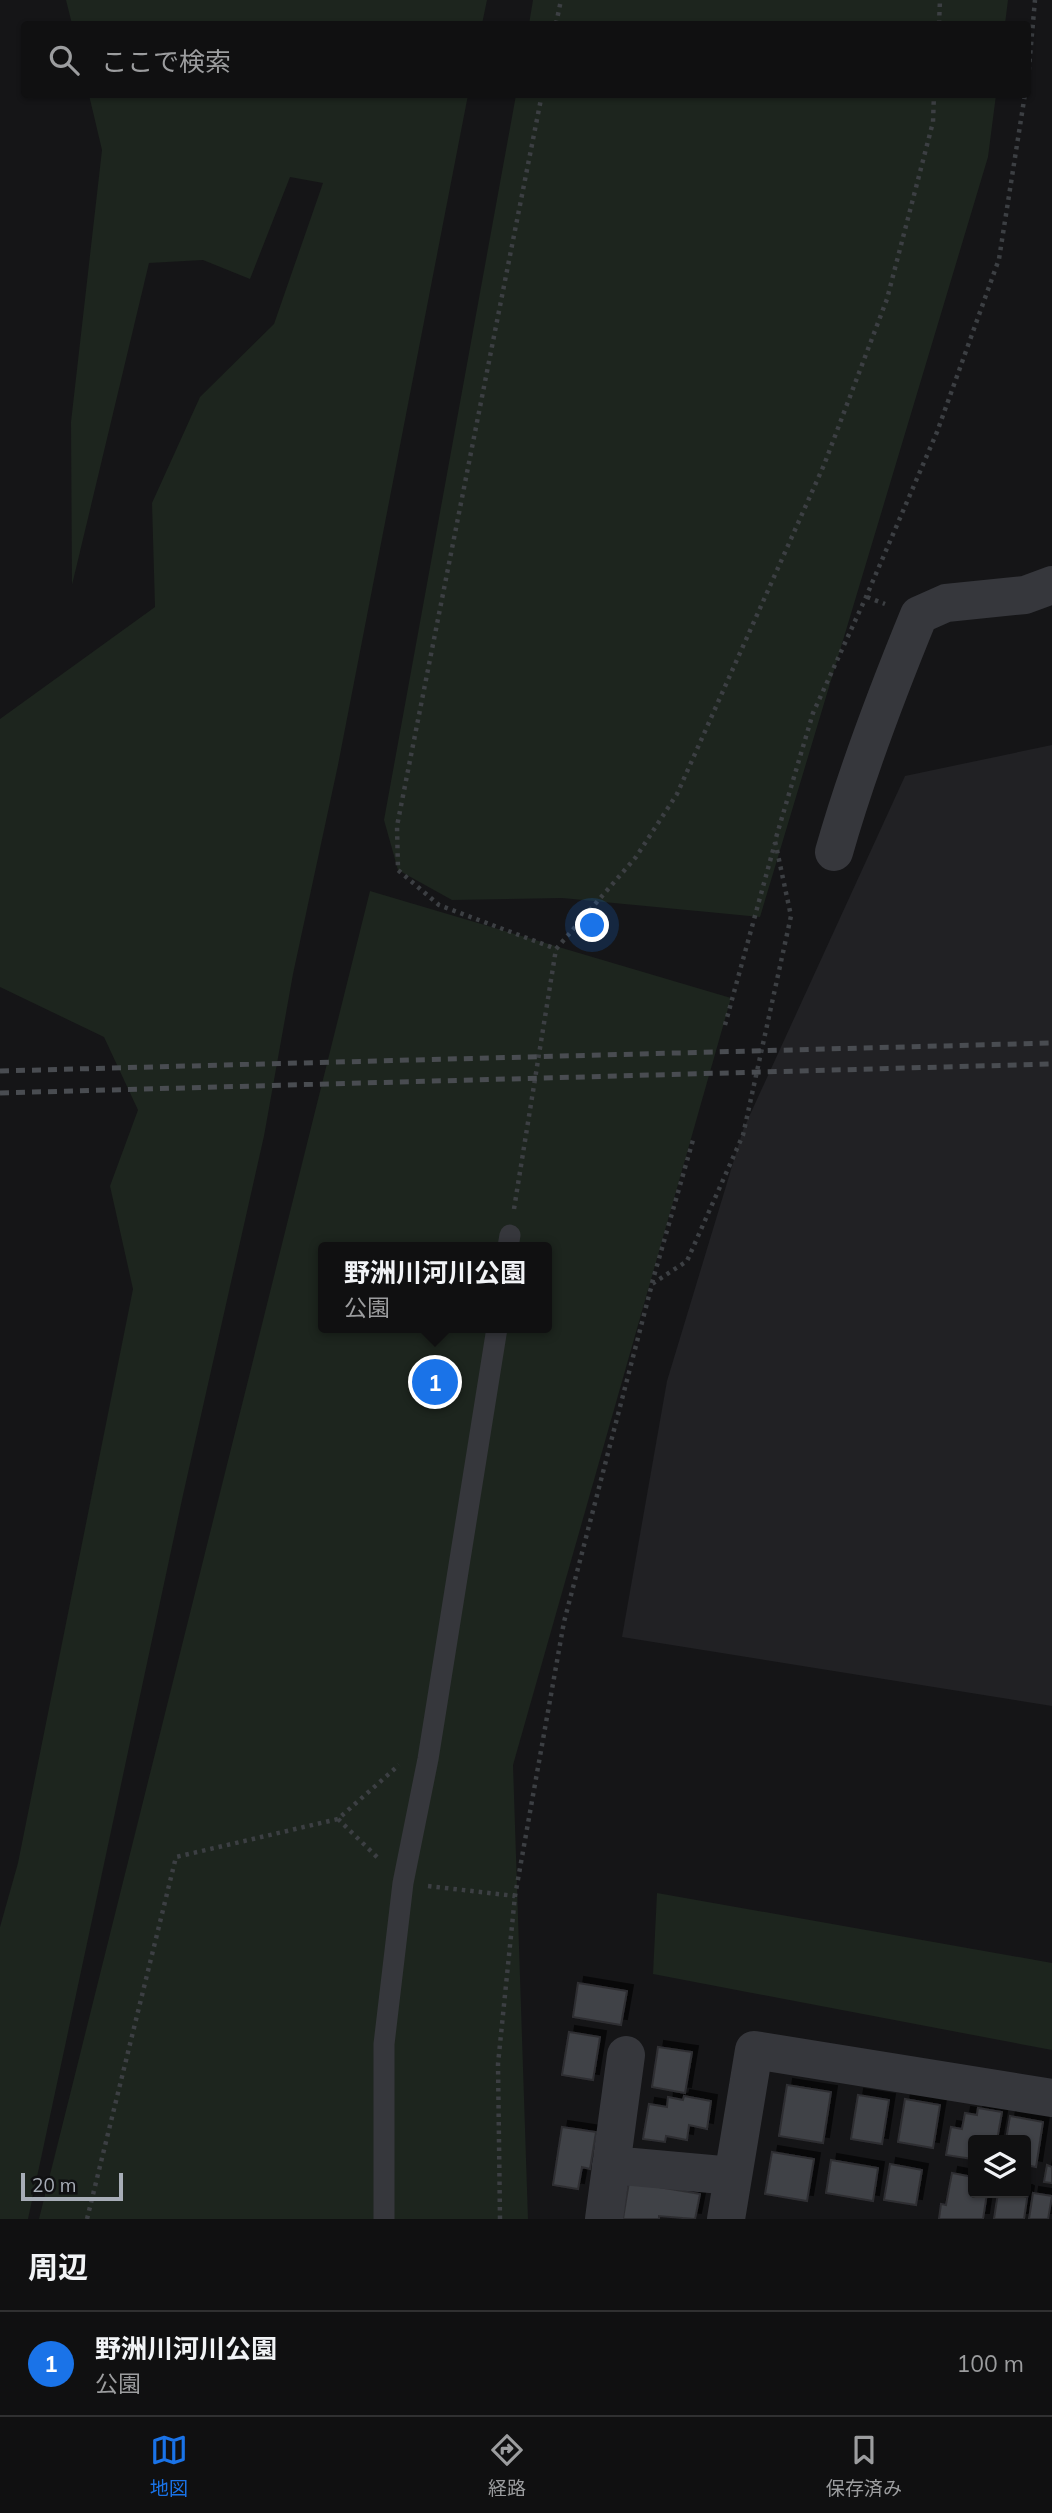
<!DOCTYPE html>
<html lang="ja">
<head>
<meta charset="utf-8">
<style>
	:root { --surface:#101011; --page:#1e1e1f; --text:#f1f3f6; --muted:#9c9d9f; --line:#303031; --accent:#1a73e8 }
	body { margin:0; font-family:Mulish,"Noto Sans JP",sans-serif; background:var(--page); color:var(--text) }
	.controls { position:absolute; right:21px; bottom:21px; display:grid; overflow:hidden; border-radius:7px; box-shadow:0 2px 5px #0004 }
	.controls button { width:63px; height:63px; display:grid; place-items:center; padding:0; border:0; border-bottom:2px solid var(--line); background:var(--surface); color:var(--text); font:35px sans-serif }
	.scale { position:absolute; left:21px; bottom:18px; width:102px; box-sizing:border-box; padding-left:7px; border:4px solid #a7adb7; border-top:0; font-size:19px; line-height:24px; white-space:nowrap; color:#a7adb7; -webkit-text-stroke:5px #101012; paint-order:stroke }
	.you { position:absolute; left:593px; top:926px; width:24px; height:24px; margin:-18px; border:5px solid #fff; border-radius:50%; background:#1a73e8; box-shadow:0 0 0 10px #1a73e833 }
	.badge { display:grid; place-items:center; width:46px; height:46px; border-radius:50%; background:var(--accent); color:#fff; font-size:23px; font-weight:700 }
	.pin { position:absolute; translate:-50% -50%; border:4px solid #fff; box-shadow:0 2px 7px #0006 }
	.popup { position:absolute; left:318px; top:1242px; width:234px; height:91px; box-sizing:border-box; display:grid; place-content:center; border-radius:7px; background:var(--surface); filter:drop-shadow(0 2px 5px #0005); font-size:23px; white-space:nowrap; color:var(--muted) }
	.popup b { font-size:26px; color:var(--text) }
	.popup::after { content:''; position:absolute; left:50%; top:100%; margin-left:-14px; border:14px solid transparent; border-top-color:var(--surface) }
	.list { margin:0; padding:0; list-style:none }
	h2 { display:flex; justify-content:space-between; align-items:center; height:91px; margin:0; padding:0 28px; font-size:30px }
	h2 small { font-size:23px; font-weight:400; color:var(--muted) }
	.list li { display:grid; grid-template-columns:46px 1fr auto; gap:21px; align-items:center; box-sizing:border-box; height:105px; padding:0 28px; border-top:2px solid var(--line) }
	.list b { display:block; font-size:26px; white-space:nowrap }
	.list p { margin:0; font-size:23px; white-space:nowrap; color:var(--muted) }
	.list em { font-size:23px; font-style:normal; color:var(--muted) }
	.icon { flex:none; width:38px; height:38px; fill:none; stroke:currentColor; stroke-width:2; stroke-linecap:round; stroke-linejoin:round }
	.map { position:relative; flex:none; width:1052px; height:2219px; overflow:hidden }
	.search { position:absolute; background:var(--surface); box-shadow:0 2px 5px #0004; left:21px; right:21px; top:21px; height:77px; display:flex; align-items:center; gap:18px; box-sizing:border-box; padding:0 24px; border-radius:7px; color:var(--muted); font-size:26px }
	.sheet { height:196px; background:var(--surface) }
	nav { display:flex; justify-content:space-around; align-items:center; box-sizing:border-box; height:98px; border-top:2px solid var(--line); background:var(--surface); font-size:19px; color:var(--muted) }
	nav a { display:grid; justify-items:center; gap:4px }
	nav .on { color:var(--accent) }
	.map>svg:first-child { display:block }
	.built { fill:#212124 }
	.green { fill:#1d251e; fill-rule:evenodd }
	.building { fill:#414347; stroke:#2f2f33; stroke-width:2; filter:url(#shadow) }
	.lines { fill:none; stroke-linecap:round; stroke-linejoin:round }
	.path { stroke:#3c3f43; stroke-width:4.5; stroke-dasharray:3.5 5; stroke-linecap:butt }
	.service { stroke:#36373c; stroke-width:21 }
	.minor { stroke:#36373c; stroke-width:38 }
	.rail { stroke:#494c51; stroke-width:5; stroke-dasharray:9 7; stroke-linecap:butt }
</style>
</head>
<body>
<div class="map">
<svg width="1052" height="2219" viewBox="0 0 1052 2219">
	<defs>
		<filter id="shadow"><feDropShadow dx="6" dy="-6" stdDeviation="0" flood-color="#0009"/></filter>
	</defs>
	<rect width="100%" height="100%" fill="#151517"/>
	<path class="built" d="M1052,745V1706L622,1637L667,1381L743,1130L905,776Z"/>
	<path class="green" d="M66,0H487L482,24H72Z
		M533,0H1008L1005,24H529Z
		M89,95H468L338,765L293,974L264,1136L183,1495L28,2219H0V1927L18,1863L133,1289L110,1186L138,1110L104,1037L0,987V719L155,607L152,503L200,397L274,324L323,183L290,177L250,279L203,260L149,263L72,585L71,422L102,150Z
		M516,95H996L988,157L760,917L562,898L452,900L398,870L384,820Z
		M370,891L731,998L513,1765L528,2219H39ZM323,1247H547V1328H323Z
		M657,1893L1052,1963V2050L653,1974Z"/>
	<path class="building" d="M578,1983L627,1991L621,2025L573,2017Z
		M569,2032L600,2037L593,2080L562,2075Z
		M658,2047L692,2052L685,2093L652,2087Z
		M787,2085L831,2092L823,2143L779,2136Z
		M858,2095L889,2100L882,2144L851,2139Z
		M684,2096L711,2101L707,2129L689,2125L687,2140L666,2136L665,2142L643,2139L649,2104L667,2107L668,2097L683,2100Z
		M905,2099L940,2105L933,2148L898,2142Z
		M978,2108L1002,2112L997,2140H973V2159L946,2155L951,2127L962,2129L965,2113L977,2115Z
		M1010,2116L1043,2122L1036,2167L1026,2165V2140H1006Z
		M562,2127L596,2132L590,2169L582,2167L578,2189L553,2185Z
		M772,2152L814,2159L807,2201L765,2194Z
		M831,2160L878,2168L873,2201L826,2193Z
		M890,2164L922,2170L916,2205L884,2200Z
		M1047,2165L1052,2167V2183L1044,2182Z
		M952,2173L973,2177V2193H987L983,2219H939L941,2204L946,2205Z
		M629,2182L700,2194L695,2219L659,2216V2219H623Z
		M1026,2191L1028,2192L1024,2219H994L998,2193Z
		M1033,2193L1052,2196L1048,2219H1029Z"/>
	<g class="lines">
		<path class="path" d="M556,24L561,0
			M939,24L940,0
			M1028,79L1035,0
			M542,94L397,826L398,870L439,905L556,949
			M867,597L885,604
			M725,1025L775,843
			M514,1209L556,949L636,857L677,794L824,465L887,299L933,122L934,94
			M652,1283L693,1140
			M338,1819L380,1860
			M428,1886L515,1896
			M87,2219L176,1857L338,1819L399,1765
			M500,2219L498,2064L515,1896L564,1622L652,1284L687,1261L743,1135L791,916L775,841L813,713L866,597L937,432L999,259L1025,94"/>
		<path class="service" d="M508,1247L510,1235
			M384,2219V2044L403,1883L428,1759L497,1328"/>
		<path class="minor" d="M834,852C857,771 887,693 919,615L946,603L1025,595L1052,585
			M611,2165L733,2176
			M604,2219L626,2055
			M726,2219L754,2050L1052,2098"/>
		<path class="rail" d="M0,1071L1052,1043
			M0,1093L1052,1064"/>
	</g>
</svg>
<div class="controls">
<button><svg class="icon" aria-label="layers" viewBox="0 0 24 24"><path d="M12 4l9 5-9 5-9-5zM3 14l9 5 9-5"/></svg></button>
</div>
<div class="scale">20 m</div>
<div class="you"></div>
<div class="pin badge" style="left:435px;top:1382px">1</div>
<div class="popup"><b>野洲川河川公園</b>公園</div>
<div class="search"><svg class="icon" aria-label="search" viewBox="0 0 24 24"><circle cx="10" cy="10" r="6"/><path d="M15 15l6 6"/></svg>ここで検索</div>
</div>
<section class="sheet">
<h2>周辺<small></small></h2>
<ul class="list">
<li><span class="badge">1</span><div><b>野洲川河川公園</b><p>公園</p></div><em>100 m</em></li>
</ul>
</section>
<nav>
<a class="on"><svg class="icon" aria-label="map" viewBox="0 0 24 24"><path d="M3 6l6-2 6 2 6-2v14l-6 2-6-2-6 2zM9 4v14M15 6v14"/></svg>地図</a>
<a><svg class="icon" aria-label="directions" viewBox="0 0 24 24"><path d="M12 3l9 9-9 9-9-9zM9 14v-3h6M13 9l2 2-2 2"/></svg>経路</a>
<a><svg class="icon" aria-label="saved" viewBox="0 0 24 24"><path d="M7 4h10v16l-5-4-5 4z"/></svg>保存済み</a>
</nav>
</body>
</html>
